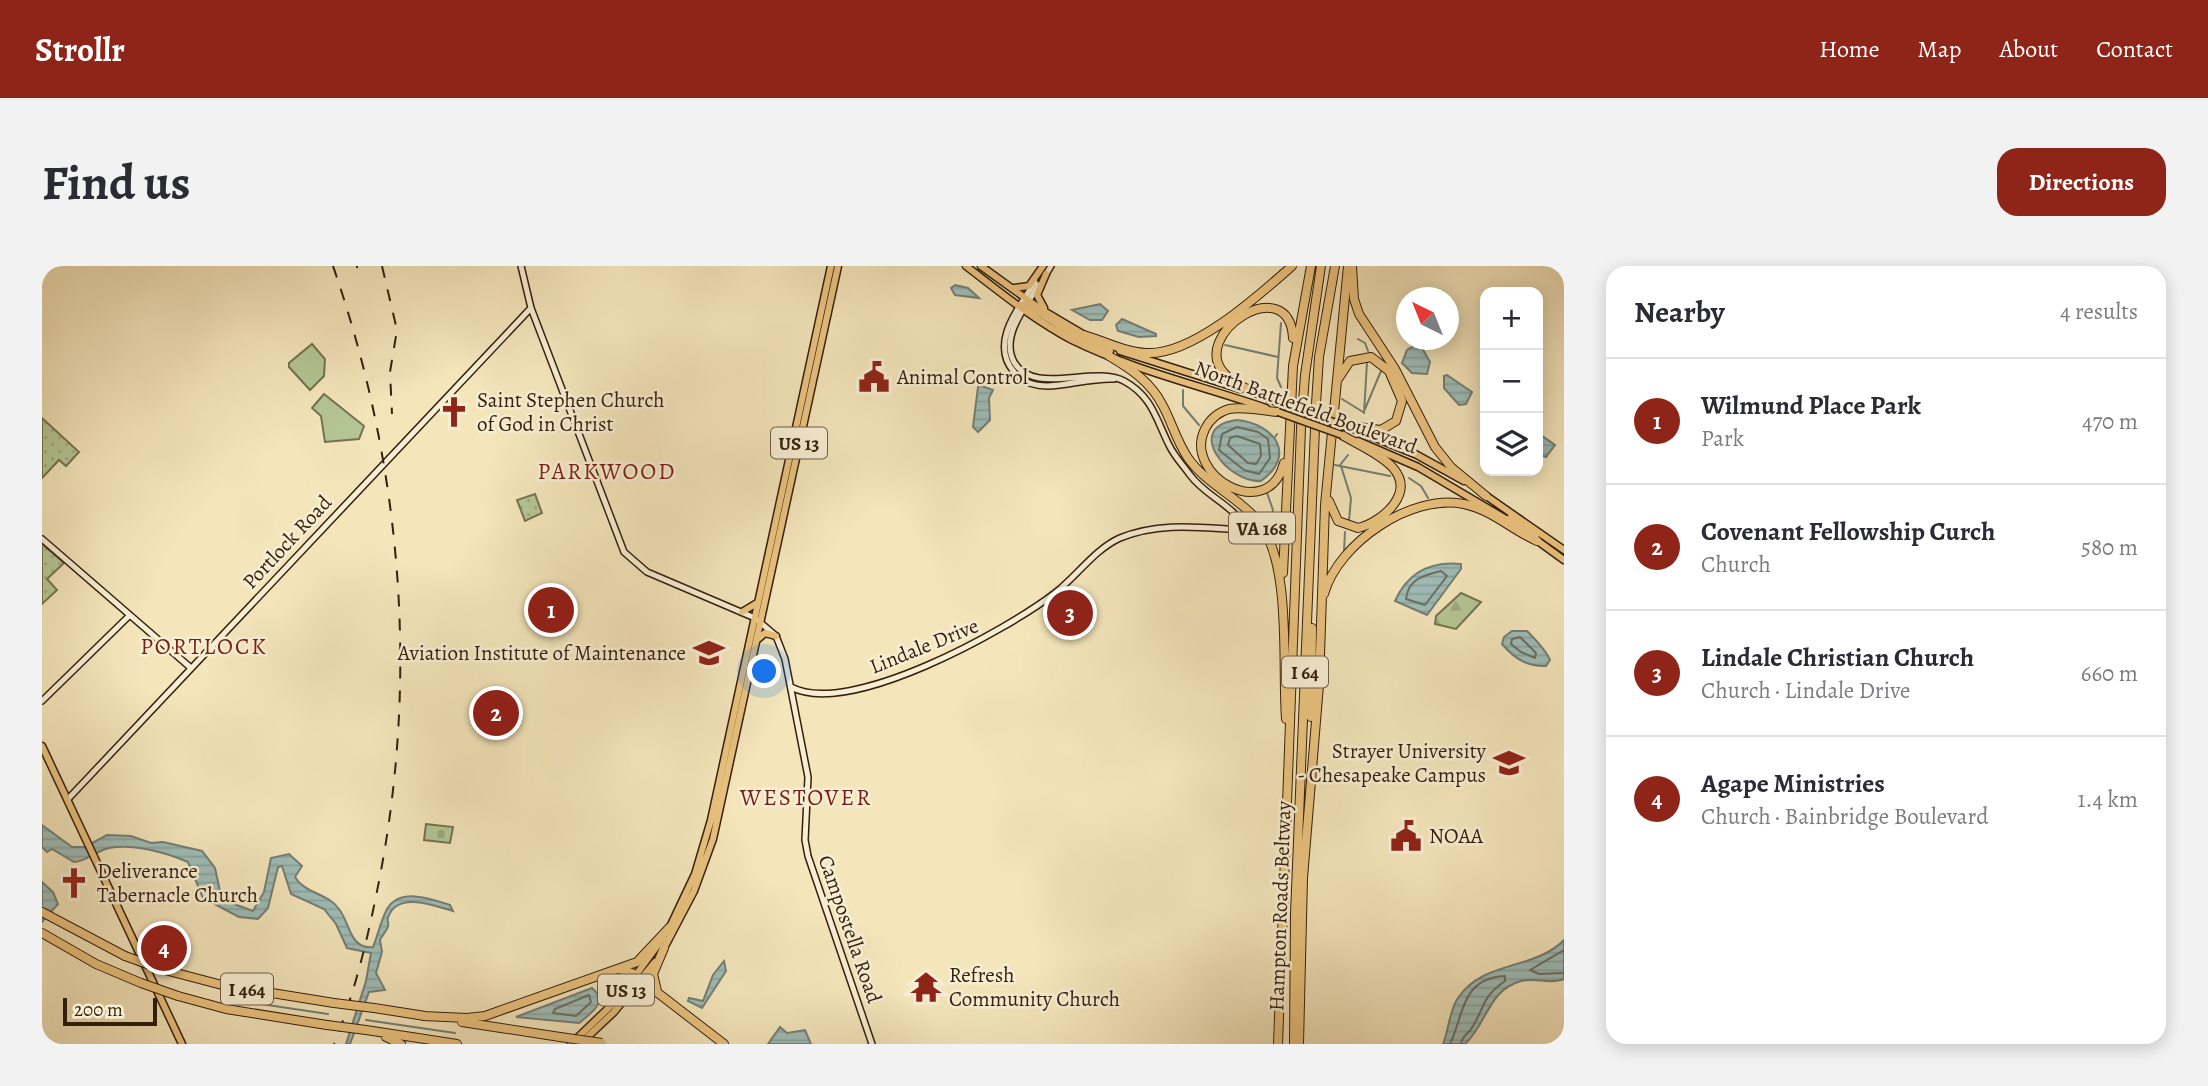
<!DOCTYPE html>
<html lang="en">
<head>
<meta charset="utf-8">
<style>
	:root { --surface:#fff; --page:#f2f2f3; --text:#2b2b33; --muted:#7c7c81; --line:#e1e1e2; --accent:#8f2418 }
	body { margin:0; font-family:Alegreya,serif; background:var(--page); color:var(--text) }
	.controls { position:absolute; right:21px; top:21px; display:grid; overflow:hidden; border-radius:14px; box-shadow:0 4px 18px #0003 }
	.controls button { width:63px; height:63px; display:grid; place-items:center; padding:0; border:0; border-bottom:2px solid var(--line); background:var(--surface); color:var(--text); font:35px sans-serif }
	.compass { position:absolute; left:1354px; top:21px; width:63px; height:63px; border-radius:50%; background:var(--surface); box-shadow:0 4px 18px #0003; rotate:317deg }
	.scale { position:absolute; left:21px; bottom:18px; width:94px; box-sizing:border-box; padding-left:7px; border:4px solid #341f0d; border-top:0; font-size:19px; line-height:24px; white-space:nowrap; color:#341f0d; -webkit-text-stroke:5px #f8eed3; paint-order:stroke }
	.you { position:absolute; left:723px; top:406px; width:24px; height:24px; margin:-18px; border:5px solid #fff; border-radius:50%; background:#1a73e8; box-shadow:0 0 0 10px #1a73e833 }
	.badge { display:grid; place-items:center; width:46px; height:46px; border-radius:50%; background:var(--accent); color:#fff; font-size:23px; font-weight:700 }
	.pin { position:absolute; translate:-50% -50%; border:4px solid #fff; box-shadow:0 2px 7px #0006 }
	.list { margin:0; padding:0; list-style:none }
	h2 { display:flex; justify-content:space-between; align-items:center; height:91px; margin:0; padding:0 28px; font-size:30px }
	h2 small { font-size:23px; font-weight:400; color:var(--muted) }
	.list li { display:grid; grid-template-columns:46px 1fr auto; gap:21px; align-items:center; box-sizing:border-box; height:126px; padding:0 28px; border-top:2px solid var(--line) }
	.list b { display:block; font-size:26px; white-space:nowrap }
	.list p { margin:0; font-size:23px; white-space:nowrap; color:var(--muted) }
	.list em { font-size:23px; font-style:normal; color:var(--muted) }
	.icon { flex:none; width:38px; height:38px; fill:none; stroke:currentColor; stroke-width:2; stroke-linecap:round; stroke-linejoin:round }
	.map { position:relative; flex:none; width:1522px; height:778px; overflow:hidden; border-radius:21px }
	header { display:flex; align-items:center; gap:42px; box-sizing:border-box; height:98px; padding:0 35px; background:var(--accent); color:#fff }
	header strong { font-size:33px }
	nav { display:flex; gap:38px; margin-inline-start:auto; font-size:24px }
	.intro { display:flex; align-items:center; justify-content:space-between; box-sizing:border-box; height:168px; padding:0 42px }
	h1 { margin:0; font-size:49px }
	.button { padding:18px 32px; border-radius:21px; background:var(--accent); color:#fff; font-size:24px; font-weight:700 }
	main { display:flex; gap:42px; padding:0 42px }
	aside { flex:1; background:var(--surface); border-radius:21px; box-shadow:0 4px 18px #0003 }
	.map>svg:first-child { display:block }
	.green { fill:#b5c694; stroke:#747250; stroke-width:2 }
	.forest { fill:url(#forest-firs); stroke:#747250; stroke-width:2 }
	.cemetery { fill:url(#cemetery-stones); stroke:#747250; stroke-width:2 }
	.park { fill:url(#park-dots); stroke:#747250; stroke-width:2 }
	.water { fill:url(#water-rules); stroke:#747e74; stroke-width:2 }
	.lines { fill:none; stroke-linecap:round; stroke-linejoin:round }
	.shore { stroke:#696e62; stroke-width:2 }
	.stream { stroke:#747e74; stroke-width:2 }
	.secondary-casing { stroke:#341f0d; stroke-width:8 }
	.primary-casing { stroke:#341f0d; stroke-width:9 }
	.highway-casing { stroke:#341f0d; stroke-width:10 }
	.secondary { stroke:#f8eed3; stroke-width:5 }
	.primary { stroke:#eac27e; stroke-width:6 }
	.highway { stroke:#eac27e; stroke-width:8 }
	.rail { stroke:#341f0d; stroke-width:2; stroke-dasharray:12 12; stroke-linecap:butt }
	.primary-bridge-casing { stroke:#341f0d; stroke-width:9; stroke-linecap:butt }
	.highway-bridge-casing { stroke:#341f0d; stroke-width:10; stroke-linecap:butt }
	.primary-bridge { stroke:#eac27e; stroke-width:6 }
	.highway-bridge { stroke:#eac27e; stroke-width:8 }
	.labels { text-anchor:middle; stroke-width:5; stroke-linejoin:round; paint-order:stroke }
	.shield { fill:#f8eed3; stroke:#6f5d48; stroke-width:2 }
	.shield-label { font-size:19px; font-weight:bold; fill:#341f0d }
	.poi-label { font-size:21px; fill:#341f0d; stroke:#f8eed3; text-anchor:start }
	.street-label { font-size:21px; fill:#341f0d; stroke:#f8eed3 }
	.neighbourhood-label { font-size:23px; letter-spacing:2px; fill:#7a1f14; stroke:#f8eed3 }
</style>
</head>
<body>
<header>
<strong>Strollr</strong>
<nav><a>Home</a><a>Map</a><a>About</a><a>Contact</a></nav>
</header>
<div class="intro"><h1>Find us</h1><a class="button">Directions</a></div>
<main>
<div class="map">
<svg width="1522" height="778" viewBox="0 0 1522 778">
	<defs>
		<pattern id="forest-firs" width="22" height="20" patternUnits="userSpaceOnUse" patternTransform="scale(1.75)"><rect width="22" height="20" fill="#b5c694"/><path d="M5 1l3.5 6h-7zM16 11l3.5 6h-7z" fill="#9caa7e"/></pattern>
		<pattern id="cemetery-stones" width="16" height="16" patternUnits="userSpaceOnUse" patternTransform="scale(1.75)"><rect width="16" height="16" fill="#b5c694"/><path d="M2 7V4a2 2 0 0 1 4 0v3zM10 15v-3a2 2 0 0 1 4 0v3z" fill="#9caa7e"/></pattern>
		<pattern id="park-dots" width="8" height="8" patternUnits="userSpaceOnUse" patternTransform="scale(1.75)"><rect width="8" height="8" fill="#b5c694"/><path d="M2 2h.1M6 6h.1" fill="none" stroke="#9caa7e" stroke-width="1.8" stroke-linecap="round"/></pattern>
		<pattern id="water-rules" width="6" height="5" patternUnits="userSpaceOnUse" patternTransform="scale(1.75)"><rect width="6" height="5" fill="#9ebdb8"/><path d="M0 2.5h6" fill="none" stroke="#89a29d"/></pattern>
	</defs>
	<rect width="100%" height="100%" fill="#f4e5bb"/>
	<filter id="stains"><feTurbulence type="fractalNoise" baseFrequency=".00286" numOctaves="4"/><feColorMatrix values="0 0 0 0 .2 0 0 0 0 .09 0 0 0 0 .02 0 0 0 .5 -.17"/></filter>
	<radialGradient id="worn" r=".72"><stop offset=".6" stop-color="#630" stop-opacity="0"/><stop offset="1" stop-color="#630" stop-opacity=".3"/></radialGradient>
	<path class="green" d="M270,78L283,93L282,110L268,124L247,101V97Z
		M282,128L322,160L317,173L283,176L279,150L270,142Z"/>
	<path class="forest" d="M1419,327L1439,336L1414,363L1393,358L1394,350Z"/>
	<path class="cemetery" d="M384,558L411,561L408,577L382,574Z"/>
	<path class="park" d="M0,152L37,186L24,200L17,194L0,212Z
		M493,228L500,247L483,255L475,234Z
		M0,278L22,297L5,313L15,324L0,338Z
		M510,329L521,356L507,360L496,333Z"/>
	<path class="water" d="M913,19L926,22L937,32L913,29L909,22Z
		M1058,38L1066,45L1060,54H1048L1030,44Z
		M1080,53L1114,68V70L1097,71L1076,65L1074,59Z
		M1377,77L1388,96L1385,108L1370,107L1360,97L1365,84Z
		M1405,109L1430,126L1424,138L1417,139L1402,122V110Z
		M940,120L951,124L947,132L948,154L936,166L931,161L936,121Z
		M1195,154C1233,158 1255,189 1219,215C1187,218 1140,161 1195,154Z
		M1496,167L1513,179L1504,191L1496,188Z
		M1419,298V303L1385,349L1353,335C1366,306 1388,295 1419,298Z
		M1470,365H1485C1493,373 1504,384 1508,394L1504,400C1485,401 1472,392 1460,378L1462,371Z
		M0,559L30,581H43L65,569L89,570L109,577L121,576L160,585L173,602L178,625L189,637L211,645L222,626L229,592L247,588L260,600L253,611C263,628 286,627 297,643C308,657 308,684 331,681C336,669 339,654 345,643C358,621 390,633 408,639L411,645C395,641 358,625 347,649C344,654 347,655 346,660C345,665 340,669 338,674L340,686L334,707L343,724L327,726L308,778H304L324,715L329,687L305,682L294,658L282,643L249,628L240,600L236,601L226,642L216,653L197,651L161,632L146,596C125,587 91,577 67,582C53,585 46,595 32,596L10,583L5,586L0,581Z
		M0,616L11,626L16,638L0,656Z
		M1522,674V713C1508,719 1493,711 1479,715C1446,724 1445,758 1423,778H1401C1407,764 1407,745 1416,732C1441,694 1491,705 1522,674Z
		M682,695L684,705L660,742L646,735L647,732L661,735L671,709Z
		M550,722C567,736 549,747 537,757L474,751Z
		M738,761L745,767L763,764L769,778H726Z"/>
	<g class="lines">
		<path class="shore" d="M1195,161L1216,166L1226,173L1228,192L1217,208L1202,204L1177,184L1180,168Z
			M1195,170L1218,178L1219,190L1214,198L1206,197L1186,179L1188,172Z
			M1399,305L1405,310L1383,339L1364,333C1366,313 1382,309 1399,305Z
			M1478,371L1494,387L1493,392L1479,386L1469,378L1470,373Z
			M1522,684L1488,704L1497,708L1522,707
			M547,729L549,736L534,750L511,747L513,743Z
			M1408,778C1422,749 1419,712 1463,710V715C1440,731 1444,738 1431,760C1427,768 1420,769 1419,778"/>
		<path class="stream" d="M1239,57L1235,112L1239,121
			M1316,73L1323,77L1326,85
			M1183,79L1236,91
			M1141,124V140L1157,159
			M1300,133L1321,146
			M1323,143L1339,105
			M1322,147L1325,96
			M1233,171L1235,168
			M1293,199L1348,210
			M1298,199L1306,189
			M1299,200L1309,232L1307,255
			M1367,212L1379,220L1386,232
			M1225,227L1231,244L1227,261
			M1302,285L1303,266
			M205,736L286,748
			M324,754L413,767"/>
		<defs>
			<path id="secondary" d="M479,0L489,42L582,286L605,306L713,352L734,370L743,393L766,511L763,574L766,590L830,778
				M1003,10L1009,0
				M993,16C977,41 947,77 972,106C980,116 993,120 1006,120C1028,119 1050,112 1072,113
				M0,273L149,402
				M749,421C807,452 965,364 1013,327C1034,311 1053,283 1078,272C1119,255 1161,262 1204,264C1194,240 1164,231 1148,209C1141,199 1132,190 1127,179C1114,153 1110,130 1082,115C1051,99 991,130 972,96C958,70 984,40 997,19
				M0,435L88,349
				M26,533L489,42"/>
			<path id="primary" d="M924,0C958,26 992,54 1030,74C1091,104 1160,120 1224,142
				M939,0L997,42L1046,71
				M972,22L987,20L1001,0
				M977,40L983,38L1027,66L1068,85
				M1002,42L995,29L1004,8
				M1078,85L1198,123
				M1312,163L1375,189L1422,215
				M1316,175L1376,201L1469,256
				M1443,229L1522,284
				M1468,252L1494,269
				M1493,273L1522,294
				M700,346L715,337
				M716,373L723,367L734,370
				M0,480L140,778
				M627,663L653,608L669,554L789,0
				M621,684L652,625L671,573L796,0
				M529,778L577,732L621,672
				M538,778L572,746L613,696"/>
			<path id="highway" d="M1310,0L1312,33L1317,48L1353,103L1393,181L1409,201L1444,230
				M1042,69C1062,75 1083,86 1104,87C1150,90 1216,30 1250,0
				M1067,90C1089,103 1109,116 1121,140C1130,157 1135,176 1146,192C1165,219 1197,231 1217,256C1250,299 1240,398 1244,453
				M1296,113L1308,95L1329,91L1347,105L1360,135L1354,155L1339,164L1300,159
				M1236,136C1219,128 1196,122 1183,108C1145,69 1247,3 1251,72
				M1236,146C1220,145 1203,140 1187,143C1177,146 1168,153 1163,163C1140,209 1226,259 1242,197
				M1287,235L1296,255L1316,262C1329,259 1344,249 1352,238C1378,202 1322,183 1300,169
				M1241,307L1251,100L1269,0
				M1282,328C1296,277 1370,227 1422,238C1450,244 1470,264 1495,275
				M1269,451L1270,362
				M0,646L83,690
				M0,667L54,698L99,717
				M119,703L180,719L292,737
				M580,704L590,707L682,778
				M615,725L611,708L622,682
				M136,730L184,743L285,759
				M332,742L383,750
				M381,750L425,752L443,750L595,696L628,661
				M420,756L518,771
				M324,764L415,778
				M344,771L359,778
				M1236,778L1259,162L1263,109L1279,0
				M1252,778L1253,648L1274,138L1277,91L1293,0
				M1257,778L1261,612L1277,419L1283,239L1306,0"/>
		</defs>
		<use href="#secondary" class="secondary-casing"/>
		<use href="#primary" class="primary-casing"/>
		<use href="#highway" class="highway-casing"/>
		<use href="#secondary" class="secondary"/>
		<use href="#primary" class="primary"/>
		<use href="#highway" class="highway"/>
		<path class="rail" d="M291,0C359,197 377,405 338,610C327,667 314,724 292,778
			M315,0V2
			M340,0L355,64L348,106L350,148"/>
		<defs>
			<path id="primary-bridge" d="M1236,136L1300,159
				M1236,146L1300,169"/>
			<path id="highway-bridge" d="M83,690L119,703
				M99,717L136,730
				M292,737L332,742
				M285,759L324,764
				M518,771L560,777"/>
		</defs>
		<use href="#primary-bridge" class="primary-bridge-casing"/>
		<use href="#highway-bridge" class="highway-bridge-casing"/>
		<use href="#primary-bridge" class="primary-bridge"/>
		<use href="#highway-bridge" class="highway-bridge"/>
	</g>
	<defs>
		<symbol id="civic-bare" viewBox="-9 -9 18 18"><path d="M-.6-6.5H3V-4.5H.6V-3L4-1V1h2V6H-6V1h2V-1L-.6-3ZM-1.2 2.5V6h2.4V2.5Z" fill="#8f2418" stroke="#f8eed3" stroke-width="2.5" paint-order="stroke"/></symbol>
		<symbol id="church-bare" viewBox="-9 -9 18 18"><path d="M-1.2-6h2.4v3.5h3.3v2.4h-3.3V6h-2.4V-.1h-3.3v-2.4h3.3Z" fill="#8f2418" stroke="#f8eed3" stroke-width="2.5" paint-order="stroke"/></symbol>
		<symbol id="university-bare" viewBox="-9 -9 18 18"><path d="M0-5L7-2L0 1L-7-2ZM-4 1L0 2.5L4 1V4Q0 6-4 4Z" fill="#8f2418" stroke="#f8eed3" stroke-width="2.5" paint-order="stroke"/></symbol>
		<symbol id="temple-bare" viewBox="-9 -9 18 18"><path d="M0-6L5-2H3V0L6.5 2.5H4V6H1.5V3h-3V6H-4V2.5H-6.5L-3 0V-2H-5Z" fill="#8f2418" stroke="#f8eed3" stroke-width="2.5" paint-order="stroke"/></symbol>
	</defs>
	<g fill-rule="evenodd">
		<use href="#civic-bare" x="810" y="89" width="44" height="44"/>
		<use href="#church-bare" x="390" y="124" width="44" height="44"/>
		<use href="#university-bare" x="645" y="365" width="44" height="44"/>
		<use href="#university-bare" x="1445" y="475" width="44" height="44"/>
		<use href="#civic-bare" x="1342" y="548" width="44" height="44"/>
		<use href="#church-bare" x="10" y="595" width="44" height="44"/>
		<use href="#temple-bare" x="862" y="699" width="44" height="44"/>
	</g>
	<g class="labels">
		<g class="shield">
			<rect x="729" y="161.5" width="56" height="31" rx="5"/>
			<rect x="1187" y="246.5" width="66" height="31" rx="5"/>
			<rect x="1240" y="390.5" width="46" height="31" rx="5"/>
			<rect x="179" y="707.5" width="52" height="31" rx="5"/>
			<rect x="556" y="708.5" width="56" height="31" rx="5"/>
		</g>
		<g class="shield-label">
			<text x="757" y="184">US 13</text>
			<text x="1220" y="269">VA 168</text>
			<text x="1263" y="413">I 64</text>
			<text x="205" y="730">I 464</text>
			<text x="584" y="731">US 13</text>
		</g>
		<g class="poi-label">
			<text x="855" y="118">Animal Control</text>
			<text x="435" y="141">Saint Stephen Church<tspan x="435" dy="24">of God in Christ</tspan></text>
			<text x="644" y="394" text-anchor="end">Aviation Institute of Maintenance</text>
			<text x="1444" y="492" text-anchor="end">Strayer University<tspan x="1444" dy="24">- Chesapeake Campus</tspan></text>
			<text x="1387" y="577">NOAA</text>
			<text x="55" y="612">Deliverance<tspan x="55" dy="24">Tabernacle Church</tspan></text>
			<text x="907" y="716">Refresh<tspan x="907" dy="24">Community Church</tspan></text>
		</g>
		<g class="street-label">
			<text transform="translate(1264 141) rotate(20)" y="7">North Battlefield Boulevard</text>
			<text transform="translate(245 276) rotate(-47)" y="7">Portlock Road</text>
			<text transform="translate(882 380) rotate(-22)" y="7">Lindale Drive</text>
			<text transform="translate(1238 640) rotate(-88)" y="7">Hampton Roads Beltway</text>
			<text transform="translate(808 663) rotate(71)" y="7">Campostella Road</text>
		</g>
		<g class="neighbourhood-label">
			<text x="565" y="213">PARKWOOD</text>
			<text x="162" y="388">PORTLOCK</text>
			<text x="764" y="539">WESTOVER</text>
		</g>
	</g>
	<rect width="100%" height="100%" filter="url(#stains)"/>
	<rect width="100%" height="100%" fill="url(#worn)"/>
</svg>
<div class="controls">
<button>+</button>
<button>−</button>
<button><svg class="icon" aria-label="layers" viewBox="0 0 24 24"><path d="M12 4l9 5-9 5-9-5zM3 14l9 5 9-5"/></svg></button>
</div>
<svg class="compass" viewBox="-18 -18 36 36"><path d="M0-13l5 13h-10z" fill="#e53935"/><path d="M0 13l5-13h-10z" fill="#7c7c81"/></svg>
<div class="scale">200 m</div>
<div class="you"></div>
<div class="pin badge" style="left:509px;top:344px">1</div>
<div class="pin badge" style="left:454px;top:447px">2</div>
<div class="pin badge" style="left:1028px;top:347px">3</div>
<div class="pin badge" style="left:122px;top:682px">4</div>
</div>
<aside>
<h2>Nearby<small>4 results</small></h2>
<ul class="list">
<li><span class="badge">1</span><div><b>Wilmund Place Park</b><p>Park</p></div><em>470 m</em></li>
<li><span class="badge">2</span><div><b>Covenant Fellowship Curch</b><p>Church</p></div><em>580 m</em></li>
<li><span class="badge">3</span><div><b>Lindale Christian Church</b><p>Church · Lindale Drive</p></div><em>660 m</em></li>
<li><span class="badge">4</span><div><b>Agape Ministries</b><p>Church · Bainbridge Boulevard</p></div><em>1.4 km</em></li>
</ul>
</aside>
</main>
</body>
</html>
